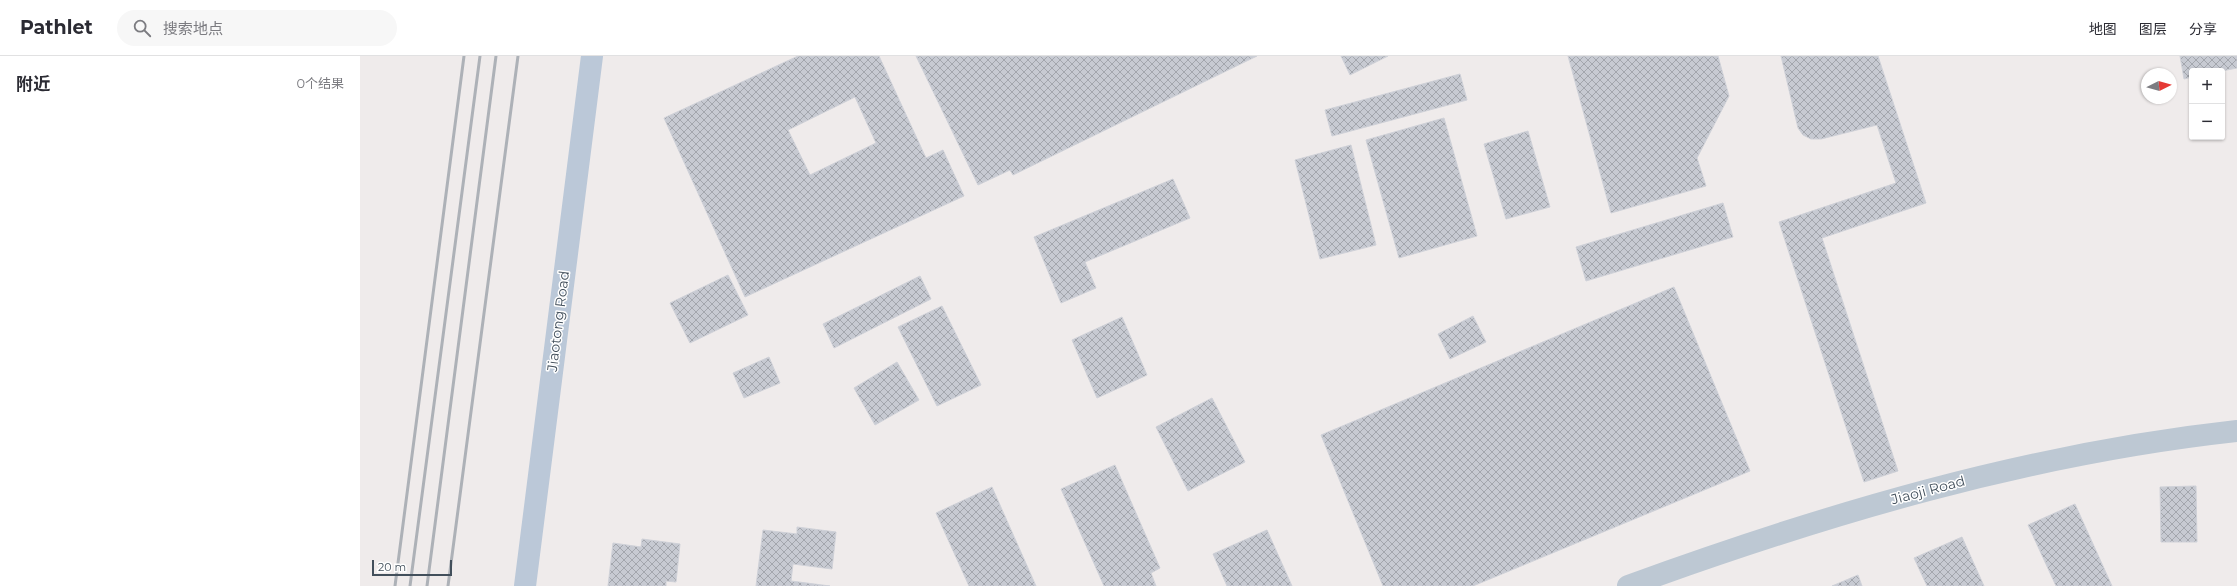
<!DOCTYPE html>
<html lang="zh">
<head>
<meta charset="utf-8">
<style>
	:root { --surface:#fff; --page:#f7f7f7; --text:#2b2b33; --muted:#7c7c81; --line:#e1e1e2 }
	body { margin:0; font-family:Montserrat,"Noto Sans SC",sans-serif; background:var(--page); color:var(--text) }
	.controls { position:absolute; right:12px; top:12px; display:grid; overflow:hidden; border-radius:4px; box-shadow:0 1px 3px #0004 }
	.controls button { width:36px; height:36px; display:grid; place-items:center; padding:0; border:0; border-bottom:1px solid var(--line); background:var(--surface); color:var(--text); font:20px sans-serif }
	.compass { position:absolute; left:1781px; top:12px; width:36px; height:36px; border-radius:50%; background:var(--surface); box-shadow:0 1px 3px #0004; rotate:85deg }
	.scale { position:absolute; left:12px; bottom:10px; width:80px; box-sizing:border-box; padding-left:4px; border:2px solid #424f5b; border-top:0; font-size:11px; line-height:14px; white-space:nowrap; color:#424f5b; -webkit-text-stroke:3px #fff; paint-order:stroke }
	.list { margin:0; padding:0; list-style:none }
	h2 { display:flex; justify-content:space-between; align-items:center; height:52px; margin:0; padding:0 16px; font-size:17px }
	h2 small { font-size:13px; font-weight:400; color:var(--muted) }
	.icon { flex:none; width:22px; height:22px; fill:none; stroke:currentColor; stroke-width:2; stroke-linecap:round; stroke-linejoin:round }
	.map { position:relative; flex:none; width:1877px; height:530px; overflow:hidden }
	header { display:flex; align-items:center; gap:24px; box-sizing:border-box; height:56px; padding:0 20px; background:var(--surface); border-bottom:1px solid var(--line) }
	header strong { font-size:19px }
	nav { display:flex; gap:22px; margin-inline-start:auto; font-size:14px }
	.search { width:280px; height:36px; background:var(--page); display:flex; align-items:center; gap:10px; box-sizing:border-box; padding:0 14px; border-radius:22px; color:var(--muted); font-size:15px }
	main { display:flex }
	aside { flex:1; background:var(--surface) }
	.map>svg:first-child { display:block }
	.building { fill:url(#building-cross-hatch); stroke:#cfd1d8; fill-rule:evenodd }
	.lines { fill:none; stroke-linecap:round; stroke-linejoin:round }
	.tertiary { stroke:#bdc8d3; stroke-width:22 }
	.secondary { stroke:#bbc8d8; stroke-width:22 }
	.rail { stroke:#adb1b7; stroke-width:3 }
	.labels { text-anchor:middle; stroke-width:3; stroke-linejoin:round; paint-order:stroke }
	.street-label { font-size:14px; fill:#424f5b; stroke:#fff }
</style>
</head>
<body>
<header>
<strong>Pathlet</strong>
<div class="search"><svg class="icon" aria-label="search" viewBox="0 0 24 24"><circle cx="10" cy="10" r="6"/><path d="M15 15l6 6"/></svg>搜索地点</div>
<nav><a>地图</a><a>图层</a><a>分享</a></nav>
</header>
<main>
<aside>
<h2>附近<small>0个结果</small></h2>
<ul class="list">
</ul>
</aside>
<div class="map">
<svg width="1877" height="530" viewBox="0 0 1877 530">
	<defs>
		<pattern id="building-cross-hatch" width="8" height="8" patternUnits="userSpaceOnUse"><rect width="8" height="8" fill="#c7cad2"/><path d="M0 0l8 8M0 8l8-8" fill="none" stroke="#a3a6ad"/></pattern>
	</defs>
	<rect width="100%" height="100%" fill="#efebeb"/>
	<path class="building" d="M438,0H519L566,102L583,94L604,140L385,241L304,62ZM495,41L516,87L450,119L428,74Z
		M556,0H897L653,119L650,114L618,129Z
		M981,0H1028L990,19Z
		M1208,0H1358L1369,40L1337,102L1346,130L1251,157Z
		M1421,0H1518L1566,147L1462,182L1538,415L1504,426L1419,166L1536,127L1517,69L1461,83H1451L1443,79L1438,72Z
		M1820,0H1877V12L1862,15H1832V21L1824,23Z
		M1100,18L1107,44L972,80L965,54Z
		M1084,62L1117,180L1039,202L1006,84Z
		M1168,75L1190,151L1146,163L1124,88Z
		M991,89L1016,189L960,203L935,104Z
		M813,123L830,162L725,206L736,232L701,247L674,181Z
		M1363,147L1373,181L1226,225L1216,191Z
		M368,219L388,259L330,287L310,247Z
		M560,220L571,243L474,292L463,268Z
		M1314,231L1390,415L1113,530H1023L961,379Z
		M582,250L621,329L577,350L538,271Z
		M1113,260L1126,286L1090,303L1078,278Z
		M762,261L787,319L737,342L712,284Z
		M409,301L420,327L384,342L373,317Z
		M537,306L559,344L515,369L494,332Z
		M852,342L885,406L828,435L796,371Z
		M755,409L800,512L791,517L796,530H744L701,433Z
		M1836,430L1837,486H1801L1800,431Z
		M632,431L676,530H609L576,457Z
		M1715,448L1752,530H1696L1668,469Z
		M437,471L476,476L472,513L433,508L431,525L470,530H396L403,474L437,478Z
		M907,474L932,530H867L853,498Z
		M1602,481L1624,530H1567L1554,502Z
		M282,483L320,488L316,526L306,525V530H248L253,487L281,491Z
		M1498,519L1502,530H1472Z"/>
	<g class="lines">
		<path class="tertiary" d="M1268,530C1466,458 1667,398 1877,375"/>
		<path class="secondary" d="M165,530L232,0"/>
		<path class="rail" d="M35,530L104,0
			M50,530L120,0
			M67,530L136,0
			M88,530L158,0"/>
	</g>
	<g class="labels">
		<g class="street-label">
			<text transform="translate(198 265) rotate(-83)" y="5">Jiaotong Road</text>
			<text transform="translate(1568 434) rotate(-15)" y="5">Jiaoji Road</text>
		</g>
	</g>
</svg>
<div class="controls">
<button>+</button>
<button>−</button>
</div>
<svg class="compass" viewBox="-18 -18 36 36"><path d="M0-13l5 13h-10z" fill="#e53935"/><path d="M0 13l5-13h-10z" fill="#7c7c81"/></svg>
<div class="scale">20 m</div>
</div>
</main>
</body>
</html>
